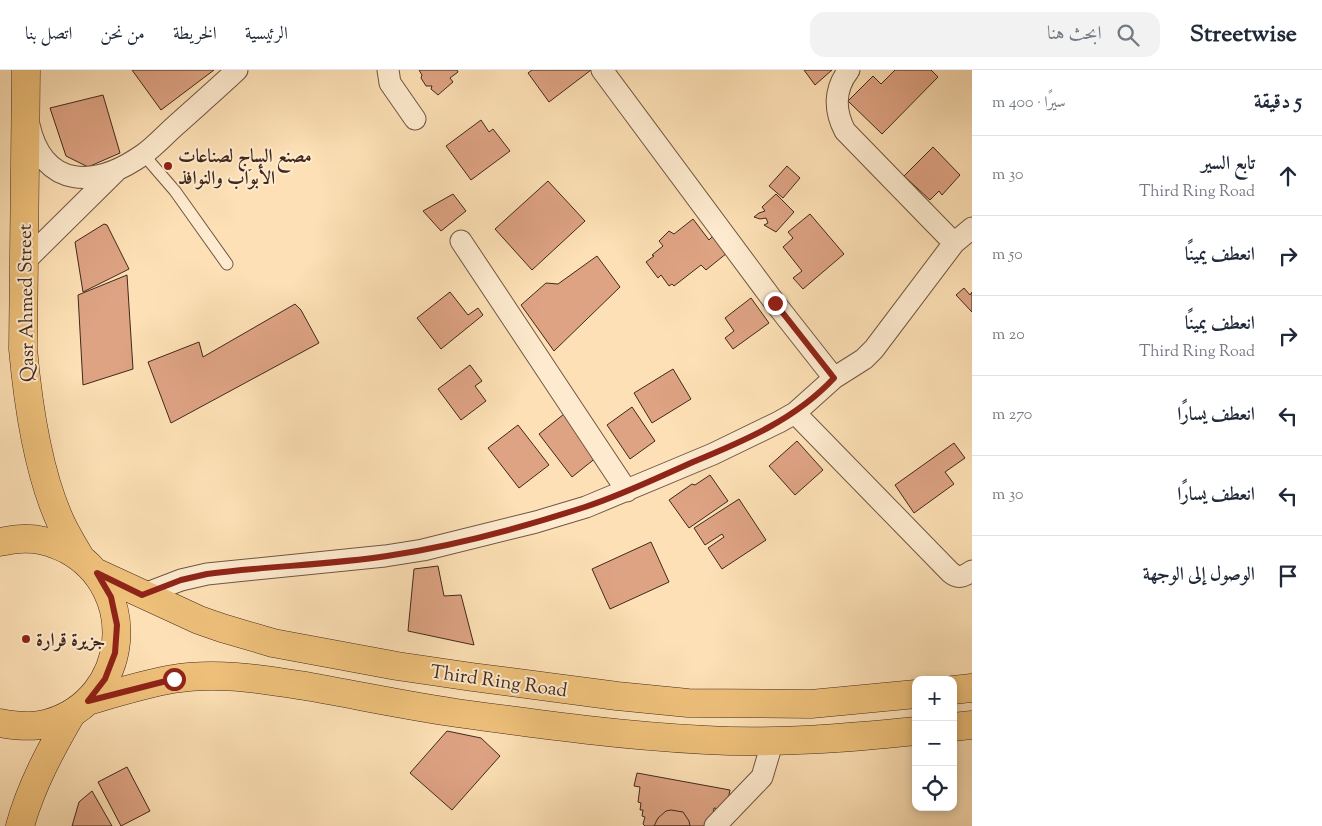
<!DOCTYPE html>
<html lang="ar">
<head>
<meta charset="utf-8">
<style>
	:root { --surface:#fff; --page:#f2f2f3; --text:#1f2937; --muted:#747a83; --line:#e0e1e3 }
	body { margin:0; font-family:"Sorts Mill Goudy",Amiri,serif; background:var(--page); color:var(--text); direction:rtl }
	.controls { position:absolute; right:15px; bottom:15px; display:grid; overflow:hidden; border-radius:10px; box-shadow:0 2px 8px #0003 }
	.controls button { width:45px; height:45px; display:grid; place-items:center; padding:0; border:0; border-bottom:1px solid var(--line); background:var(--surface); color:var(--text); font:25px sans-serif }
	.stop { position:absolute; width:15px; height:15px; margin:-11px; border:4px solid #8f2418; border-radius:50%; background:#fff }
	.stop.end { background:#8f2418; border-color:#fff; box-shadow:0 1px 5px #0008 }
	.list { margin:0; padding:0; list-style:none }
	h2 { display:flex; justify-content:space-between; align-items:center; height:65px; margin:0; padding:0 20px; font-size:21px }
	h2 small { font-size:16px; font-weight:400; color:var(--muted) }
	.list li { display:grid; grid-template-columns:32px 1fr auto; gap:15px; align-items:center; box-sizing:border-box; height:80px; padding:0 20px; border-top:1px solid var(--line) }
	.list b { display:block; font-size:19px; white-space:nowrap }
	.list p { margin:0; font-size:16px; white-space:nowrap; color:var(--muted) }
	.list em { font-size:16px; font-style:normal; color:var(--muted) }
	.icon { flex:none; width:28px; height:28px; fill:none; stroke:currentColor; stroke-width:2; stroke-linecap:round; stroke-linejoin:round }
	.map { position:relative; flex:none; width:972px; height:756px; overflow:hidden; direction:ltr }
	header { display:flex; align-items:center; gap:30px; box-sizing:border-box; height:70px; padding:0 25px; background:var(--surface); border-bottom:1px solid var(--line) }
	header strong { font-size:24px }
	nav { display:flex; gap:28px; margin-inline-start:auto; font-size:18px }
	.search { width:350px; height:45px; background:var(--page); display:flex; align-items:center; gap:12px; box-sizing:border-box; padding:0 18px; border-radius:15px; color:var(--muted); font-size:19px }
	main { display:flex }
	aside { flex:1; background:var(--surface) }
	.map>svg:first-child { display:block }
	.building { fill:#dea383; stroke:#41281d }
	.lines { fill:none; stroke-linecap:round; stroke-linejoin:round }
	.service-casing { stroke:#705643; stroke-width:13 }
	.minor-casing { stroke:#705643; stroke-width:23 }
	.primary-casing { stroke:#41281d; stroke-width:29 }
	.service { stroke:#feebcf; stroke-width:11 }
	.minor { stroke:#feebcf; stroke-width:21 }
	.primary { stroke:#eec07a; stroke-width:28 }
	.route { stroke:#8f2418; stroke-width:6 }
	.poi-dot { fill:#8f2418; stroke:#feebcf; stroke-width:2 }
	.labels { text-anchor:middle; stroke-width:4; stroke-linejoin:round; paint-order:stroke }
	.poi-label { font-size:19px; font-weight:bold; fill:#41281d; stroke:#feebcf; text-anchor:start }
	.street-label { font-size:19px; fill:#41281d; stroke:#feebcf }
</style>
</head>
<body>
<header>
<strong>Streetwise</strong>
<div class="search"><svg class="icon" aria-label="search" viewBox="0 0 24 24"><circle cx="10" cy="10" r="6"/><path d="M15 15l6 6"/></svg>ابحث هنا</div>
<nav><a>الرئيسية</a><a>الخريطة</a><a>من نحن</a><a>اتصل بنا</a></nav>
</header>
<main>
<aside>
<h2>5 دقيقة<small>سيرًا · 400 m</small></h2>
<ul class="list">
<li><svg class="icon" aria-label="ahead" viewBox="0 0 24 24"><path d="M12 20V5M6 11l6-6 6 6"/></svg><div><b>تابع السير</b><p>Third Ring Road</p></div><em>30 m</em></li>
<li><svg class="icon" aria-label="right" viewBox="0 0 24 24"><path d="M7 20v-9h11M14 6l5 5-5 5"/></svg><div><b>انعطف يمينًا</b></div><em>50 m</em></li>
<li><svg class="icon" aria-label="right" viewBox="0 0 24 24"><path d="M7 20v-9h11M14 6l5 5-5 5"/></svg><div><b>انعطف يمينًا</b><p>Third Ring Road</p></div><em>20 m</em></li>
<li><svg class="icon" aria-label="left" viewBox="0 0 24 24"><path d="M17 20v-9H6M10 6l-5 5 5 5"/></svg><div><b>انعطف يسارًا</b></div><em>270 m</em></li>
<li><svg class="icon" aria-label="left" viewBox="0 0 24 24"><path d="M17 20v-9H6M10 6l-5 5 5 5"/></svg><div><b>انعطف يسارًا</b></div><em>30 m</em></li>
<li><svg class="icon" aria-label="arrive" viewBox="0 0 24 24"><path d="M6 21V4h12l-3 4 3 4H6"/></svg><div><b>الوصول إلى الوجهة</b></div></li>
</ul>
</aside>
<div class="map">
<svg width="972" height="756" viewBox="0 0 972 756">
	<rect width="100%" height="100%" fill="#fde0b5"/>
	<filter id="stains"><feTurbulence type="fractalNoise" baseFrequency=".004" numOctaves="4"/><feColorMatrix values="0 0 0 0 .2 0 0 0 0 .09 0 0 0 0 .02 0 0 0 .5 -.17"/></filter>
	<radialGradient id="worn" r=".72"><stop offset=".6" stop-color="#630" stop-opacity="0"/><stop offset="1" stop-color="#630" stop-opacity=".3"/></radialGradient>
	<path class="building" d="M132,0H214L161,40Z
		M419,0H457L458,2L450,8L453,12L438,25L431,19L432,16H426L421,8L422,5Z
		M532,0H591L549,32L528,3Z
		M804,0H832L815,15Z
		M895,0H931L938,7L882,64L848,31L873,6L881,14Z
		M103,25L120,83L88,97L66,86L50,38Z
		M481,50L489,62L493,59L510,81L471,110L446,76Z
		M933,77L960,105L942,125L939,121L930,130L904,106Z
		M787,96L800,108L783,128L769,116Z
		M548,111L585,151L532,200L495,159Z
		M453,124L466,141L441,161L423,141Z
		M776,124L794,142L776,162L764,155L768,153L766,148L760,149L754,147L759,143L765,141L762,137Z
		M810,144L844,184L803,219L793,208L802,201L783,177L793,168L788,162Z
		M693,149L709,170L713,166L727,183L706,200L701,195L674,216L672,214L669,216L661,205L658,208L646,192L654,186L652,185L663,176L659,171L669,161L674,164Z
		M104,154L107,155L129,199L83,222L75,172Z
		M597,186L620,217L554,281L521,235L546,213L558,214Z
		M127,205L133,299L83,315L78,225Z
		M964,218L970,225L972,222V242L956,225Z
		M450,222L468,245L478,238L483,245L441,279L417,248Z
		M751,228L769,253L733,279L725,268L734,261L725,248Z
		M295,234L301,240L319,273L171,353L148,292L199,272L203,287Z
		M470,295L482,311L475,316L486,331L461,350L438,319Z
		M673,299L691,329L652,353L634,323Z
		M632,337L655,371L630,389L607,355Z
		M564,344L597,387L572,407L539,364Z
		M518,355L549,395L519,418L488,378Z
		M797,371L823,400L795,425L769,396Z
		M954,373L965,388L945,402L954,414L914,443L895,415Z
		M710,405L728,431L689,458L669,430L692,414L695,415Z
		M739,429L766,470L722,499L708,478L724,467L722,464L705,475L694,458Z
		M651,472L669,512L610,539L592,499Z
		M438,496L444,526L461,525L474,575L408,561L414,499Z
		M447,661L481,668L500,686L452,740L410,703Z
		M127,697L150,741L121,756L98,712Z
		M637,703L730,720L726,740L714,738L712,750L706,756H645L643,754L645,747L642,746L643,740H640L641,733L638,732L640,717L634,716Z
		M92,721L112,756H72L79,732Z
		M671,740L683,742L689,751L690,756H654L658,748L666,741Z"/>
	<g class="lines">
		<defs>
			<path id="service" d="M143,84L175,121L227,194"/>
			<path id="minor" d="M388,0L390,13L415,49
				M602,0L775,233L834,308
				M849,0C834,19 834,40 845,61L954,173
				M29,55C44,120 96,118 144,84C155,76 165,65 175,56C196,37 217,19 237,0
				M461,171L627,421
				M24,192L116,101
				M795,343L950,502C958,509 963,507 972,501
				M142,525L181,510L207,504L385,486L423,480L536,452L586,437L713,384L779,352L795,343L834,308L864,289L874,279L954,173L972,158
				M715,756L762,707L773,670"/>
			<path id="primary" d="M26,0L23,279C28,334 38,406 63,457C68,467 74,477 80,487
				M0,472C25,466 43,468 66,479C141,519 130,629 49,653C33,658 16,656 0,653
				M97,503L199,550L222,558L273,573L397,596L472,607L617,626L688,633L811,634L916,624
				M953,620L972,618
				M88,631C115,623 144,614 173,609C218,601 266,610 311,617C362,626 413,637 464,644C544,655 625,666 706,670C775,674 847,668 916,661
				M953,657L972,655
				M20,756C31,716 51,679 72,643"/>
		</defs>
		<use href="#service" class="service-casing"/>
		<use href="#minor" class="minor-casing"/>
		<use href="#primary" class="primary-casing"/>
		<use href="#service" class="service"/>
		<use href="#minor" class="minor"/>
		<use href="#primary" class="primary"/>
	</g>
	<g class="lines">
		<path class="route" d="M174,609L88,631L105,609L115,583L117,555L111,527L97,503L142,525L181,510L207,504C267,496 328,495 387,486C454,476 521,458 585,437C622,425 657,408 693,392C744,371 796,349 834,308L775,233"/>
	</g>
	<g class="poi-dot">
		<circle cx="168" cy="96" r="5"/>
		<circle cx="26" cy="569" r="5"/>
	</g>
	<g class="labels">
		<g class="poi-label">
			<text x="178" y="92">مصنع الساج لصناعات<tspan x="178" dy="22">الأبواب والنوافذ</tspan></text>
			<text x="36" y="576">جزيرة قرارة</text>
		</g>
		<g class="street-label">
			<text transform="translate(25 233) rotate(-91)" y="7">Qasr Ahmed Street</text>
			<text transform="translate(499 610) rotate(8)" y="7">Third Ring Road</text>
		</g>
	</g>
	<rect width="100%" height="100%" filter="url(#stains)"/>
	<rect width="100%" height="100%" fill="url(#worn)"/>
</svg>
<div class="controls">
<button>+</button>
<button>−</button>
<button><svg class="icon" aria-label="locate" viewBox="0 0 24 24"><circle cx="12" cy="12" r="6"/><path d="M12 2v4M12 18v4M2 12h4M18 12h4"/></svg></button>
</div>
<div class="stop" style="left:174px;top:609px"></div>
<div class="stop end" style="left:775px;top:233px"></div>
</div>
</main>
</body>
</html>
